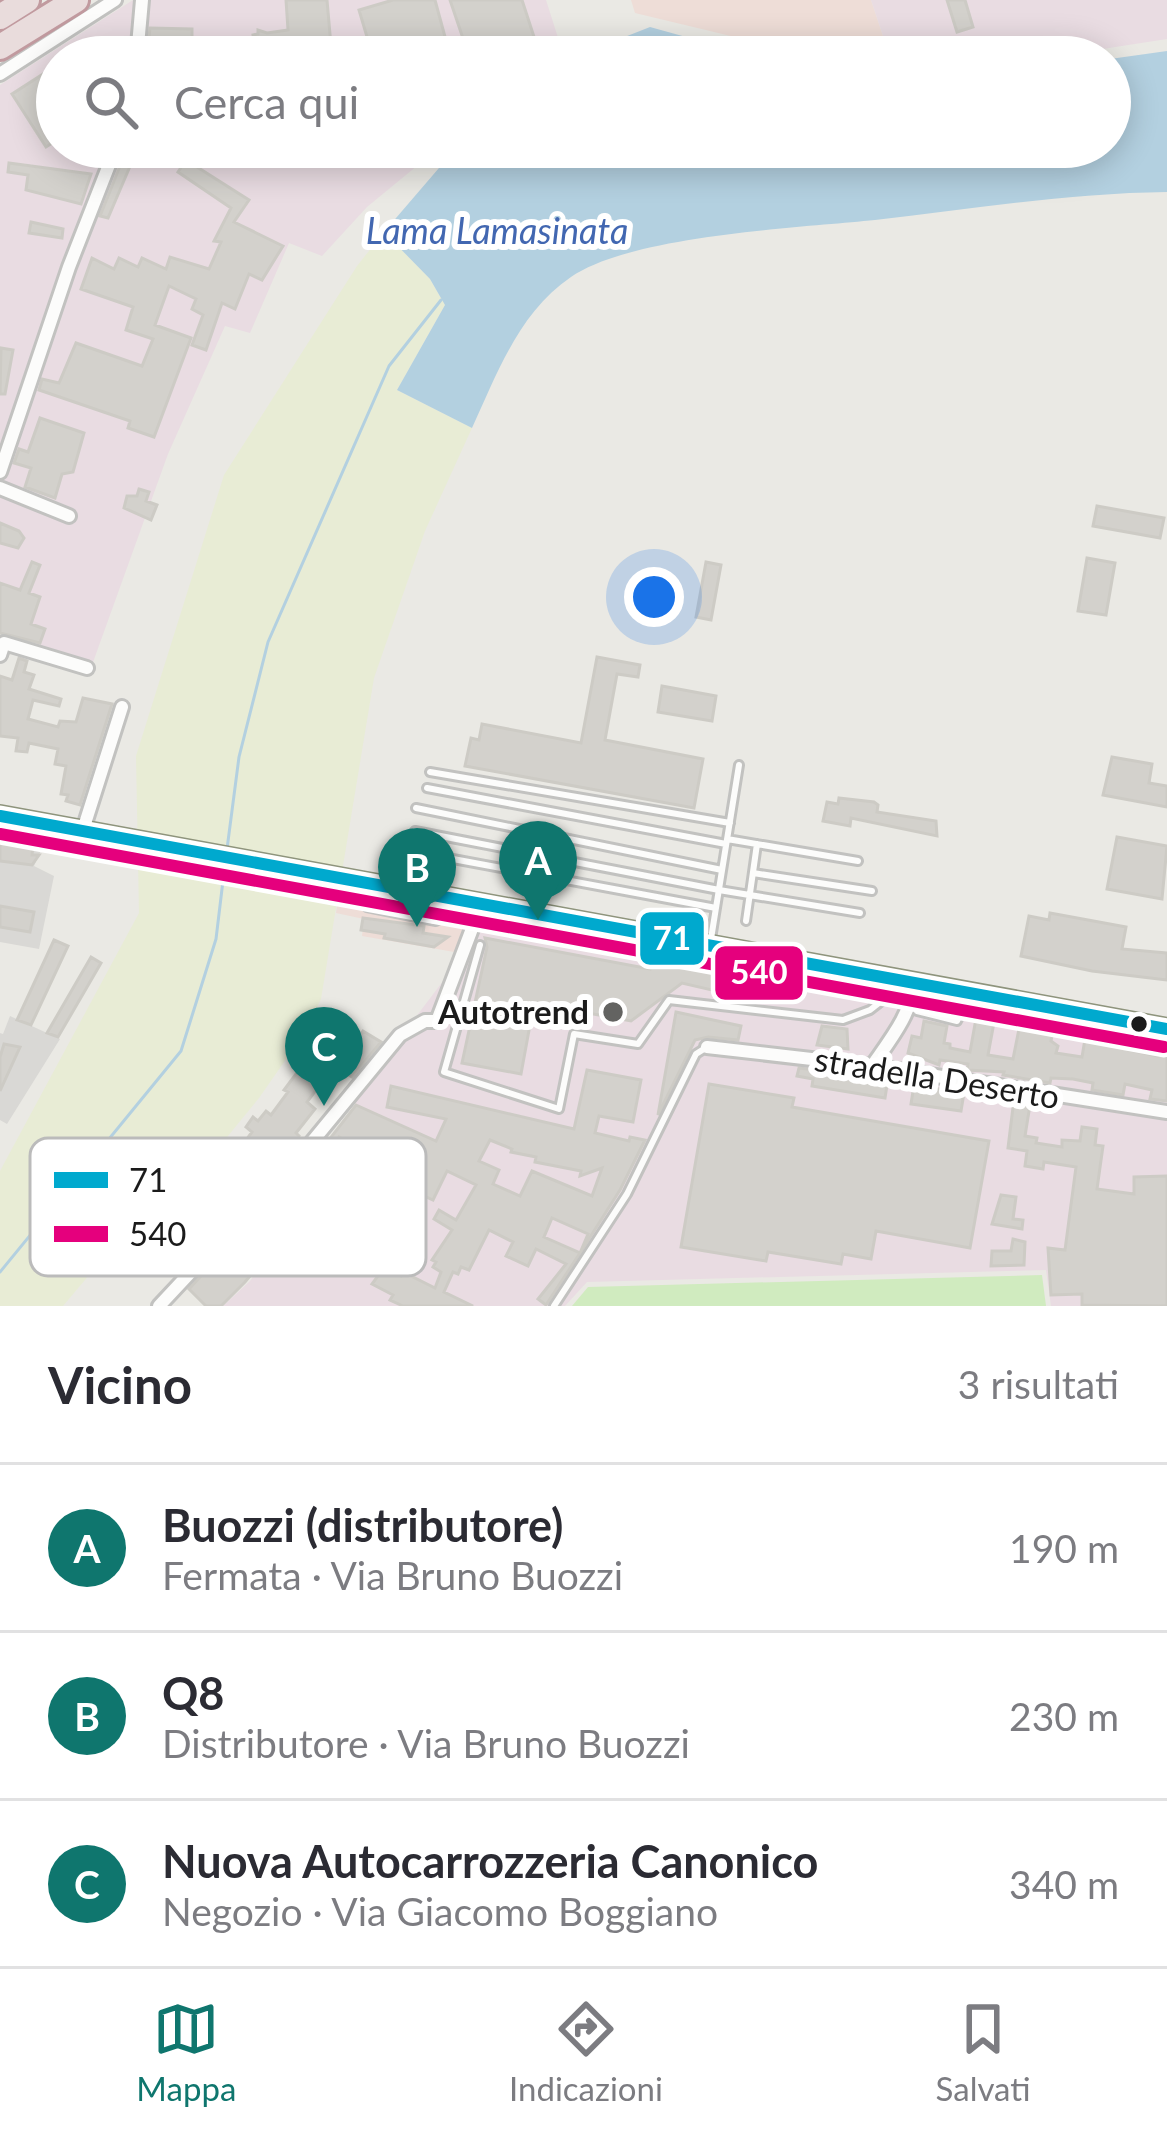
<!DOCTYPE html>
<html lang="it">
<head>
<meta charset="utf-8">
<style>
	:root { --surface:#fff; --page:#f2f2f3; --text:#2b2b33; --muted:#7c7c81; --line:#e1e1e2; --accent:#0f766e }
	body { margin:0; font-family:Lato,sans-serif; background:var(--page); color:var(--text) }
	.you { position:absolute; left:654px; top:597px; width:42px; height:42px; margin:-30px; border:9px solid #fff; border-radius:50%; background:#1a73e8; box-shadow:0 0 0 18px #1a73e833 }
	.badge { display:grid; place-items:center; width:78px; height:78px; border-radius:50%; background:var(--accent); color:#fff; font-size:39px; font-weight:700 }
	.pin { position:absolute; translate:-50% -99px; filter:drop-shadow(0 3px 6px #0008) }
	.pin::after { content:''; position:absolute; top:63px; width:42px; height:36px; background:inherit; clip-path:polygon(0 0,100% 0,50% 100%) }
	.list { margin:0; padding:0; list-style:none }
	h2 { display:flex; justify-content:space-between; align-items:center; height:156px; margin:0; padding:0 48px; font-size:51px }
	h2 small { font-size:39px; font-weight:400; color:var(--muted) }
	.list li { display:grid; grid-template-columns:78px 1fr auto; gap:36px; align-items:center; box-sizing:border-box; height:168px; padding:0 48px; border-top:3px solid var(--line) }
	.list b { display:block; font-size:45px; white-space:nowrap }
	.list p { margin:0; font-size:39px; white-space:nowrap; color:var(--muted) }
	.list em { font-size:39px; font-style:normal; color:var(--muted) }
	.icon { flex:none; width:66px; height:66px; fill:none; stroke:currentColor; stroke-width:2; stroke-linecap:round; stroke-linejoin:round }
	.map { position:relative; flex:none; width:1167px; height:1306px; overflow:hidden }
	.search { position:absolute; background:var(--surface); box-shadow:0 6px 30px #0003; left:36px; right:36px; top:36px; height:132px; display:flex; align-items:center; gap:30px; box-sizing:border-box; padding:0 42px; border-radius:66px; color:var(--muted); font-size:45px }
	.sheet { height:660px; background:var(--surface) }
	nav { display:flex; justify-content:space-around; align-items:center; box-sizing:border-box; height:168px; border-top:3px solid var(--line); background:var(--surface); font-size:33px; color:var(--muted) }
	nav a { display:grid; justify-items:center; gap:6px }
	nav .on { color:var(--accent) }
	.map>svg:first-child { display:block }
	.residential { fill:#d9d8d5 }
	.commercial { fill:#eeddd7 }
	.industrial { fill:#e9dce2 }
	.farmland { fill:#e8ecd5 }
	.grass { fill:#d0ebbf }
	.water { fill:#b3d0e0 }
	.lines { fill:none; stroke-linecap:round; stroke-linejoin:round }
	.stream { stroke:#b3d0e0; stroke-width:3 }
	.building { fill:#d3d1cc; stroke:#cdcbc5; stroke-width:3; fill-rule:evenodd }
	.lane-casing { stroke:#c2c2c0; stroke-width:12 }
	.street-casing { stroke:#c2c2c0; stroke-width:18 }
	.secondary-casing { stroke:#8e947c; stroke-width:24 }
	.highway-casing { stroke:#c19a9f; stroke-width:30 }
	.lane { stroke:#fcfcfb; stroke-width:6 }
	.street { stroke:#fcfcfb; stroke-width:12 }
	.secondary { stroke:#f1f3e8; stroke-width:18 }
	.highway { stroke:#e9dcdc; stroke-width:24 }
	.bus-1-casing { stroke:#fff; stroke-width:21 }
	.bus-2-casing { stroke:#fff; stroke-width:21 }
	.bus-1 { stroke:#00a9ce; stroke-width:12 }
	.bus-2 { stroke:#e5007d; stroke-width:12 }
	.poi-dot { fill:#636361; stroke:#fff; stroke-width:4.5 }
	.bus-dot { fill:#1b1b1b; stroke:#fff; stroke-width:4.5 }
	.labels { text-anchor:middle; stroke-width:12; stroke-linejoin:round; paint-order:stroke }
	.poi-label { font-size:33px; font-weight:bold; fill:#1b1b1b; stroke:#fff; text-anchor:end }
	.street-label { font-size:33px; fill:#1b1b1b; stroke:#fff }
	.water-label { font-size:36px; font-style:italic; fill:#4267b1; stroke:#fff }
	.key { fill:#fff; stroke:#bbb; stroke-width:3 }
	.key-label { font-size:33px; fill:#1b1b1b }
	.line-badge { stroke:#fff; stroke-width:4.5 }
	.badge-label { font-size:33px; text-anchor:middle; font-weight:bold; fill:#fff }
</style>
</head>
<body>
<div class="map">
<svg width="1167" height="1306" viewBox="0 0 1167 1306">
	<rect width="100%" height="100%" fill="#eae9e4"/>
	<path class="residential" d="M0,829L47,837L34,866L54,876L39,949L0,942Z
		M10,1016L60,1039L7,1124L0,1120V1033L3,1034Z"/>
	<path class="commercial" d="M631,0H871L890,57L810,55L635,13Z
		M339,890L475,915L460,953L362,936L364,919L336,913Z"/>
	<path class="industrial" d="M133,0H546L561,47L549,57H57V147H440L367,207L322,256L289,243L250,333L225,326L168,454L92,665L0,634V85Z
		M871,0H1167V39L1051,57H890Z
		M481,931L1167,1047V1306H1051L1046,1270L587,1282L565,1306H223L250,1281L310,1196L365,1084Z"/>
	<path class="farmland" d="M384,232L430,279L445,305L397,390L472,428L425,531L374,678L321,999L305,1032L259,1098L182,1192L156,1196L63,1306H0V1171L139,913L136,756L224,475L357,266Z"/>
	<path class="grass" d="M1042,1275L1046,1306H572L588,1287Z"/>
	<path class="water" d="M650,27L758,57H574Z
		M1167,51V192C1070,193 972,209 875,220C798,228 632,235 571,277C519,312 497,374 472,428L397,390L445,305L430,279L384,232L457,147H1110V59Z"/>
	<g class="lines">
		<path class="stream" d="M227,849L239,757L268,642L389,366L441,300
			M0,1272L181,1051L216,939L225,864"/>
	</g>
	<path class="building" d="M286,0H327L332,57H291L289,40L268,42V54H259V42L254,43L253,35L258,34V30L267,33L288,30Z
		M393,0H435L450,55L373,57L359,10Z
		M450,0H522L537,46L505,57H492L490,49L469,56Z
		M947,0H965L973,27L957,32Z
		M150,28L192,29V40L154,38L149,37Z
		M57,65V140L46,147L12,94Z
		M186,160L249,200L234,222L283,246L262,280L249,274L235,309L222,303L206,350L192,345L203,315L192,309L196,299L169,286L155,325L191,338L154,437L128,428L130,421L39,390L42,379L59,383L76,343L142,366L153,339L126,330L133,307L81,289L92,258L114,269L119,258L138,267L142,258L166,269L170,257L209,269L221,242L214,241L231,208L178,172Z
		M122,161L131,164L108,218L100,216Z
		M9,163L91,174L81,204L26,190L28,175L8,172Z
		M31,222L63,229L62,238L29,233Z
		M1,348L13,350L5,394H0Z
		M40,418L84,433L73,472L62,474L55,498L25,487L31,468L14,463L19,449L28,452Z
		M139,489L149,492L146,501L157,505L151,520L124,508L127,496H137Z
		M1097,506L1164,518L1160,538L1093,526Z
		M0,523L19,531L24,538L18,548L0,543Z
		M1087,558L1115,563L1106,615L1078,611Z
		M32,562L40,565L29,593L40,597L31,624L45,629L40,643L0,633V583L20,590Z
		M706,562L721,565L711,620L696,617Z
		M597,657L640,665L638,677L617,674L605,740L703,759L694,808L465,766L471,738L479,740L482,724L581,743Z
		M19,658L27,661L24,672L34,675L29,689L61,699L59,706L33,700L28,719L58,727L60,721L76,722L83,698L112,704L80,805L66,801L68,795L61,794L66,766L55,764L58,749L29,743L27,752L16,751L18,738L0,736V676L12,680Z
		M662,686L716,696L712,721L658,712Z
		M1112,757L1152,764L1149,783L1167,786V807L1103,795Z
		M839,798L874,802L878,805L877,812L936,821L937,836L851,818L850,826L823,821L827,802L838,804Z
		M1117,837L1167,846L1162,899L1107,889Z
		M0,839L33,845L32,855H39L32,865L0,861Z
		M0,906L34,912L30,932L0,927Z
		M1050,913L1126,927L1122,949L1167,953V980L1092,971L1021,956L1029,916L1049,920Z
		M363,918L424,926L423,933L448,937L434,947L384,938L385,934L361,930Z
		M485,938L650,969L652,956L658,954L769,978L764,1002L682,983L631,1021L534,1003L521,1074L462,1063L487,947Z
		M54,940L68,946L31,1025L17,1020Z
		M91,957L101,963L58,1037L47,1033Z
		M676,1012L741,1026L738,1040L708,1037L695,1040L658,1115Z
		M977,1013L995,1017L988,1055L1013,1059L1020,1024L1053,1031L1051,1041L1058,1046L1056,1053L1082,1057L1086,1033L1130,1041L1129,1050L1158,1056L1161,1042H1167V1101L1150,1099L1152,1090L1125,1084L1123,1095L1092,1090L1093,1083L1073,1079L1051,1078L1050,1083L1003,1075L1004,1072L967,1070L968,1064L940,1060L939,1065L908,1053L912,1036L921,1038L924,1021L947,1026L944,1043L950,1044V1048L970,1052Z
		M822,1026L847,1029L848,1049L817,1045Z
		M363,1031L381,1042L352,1077L339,1069Z
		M4,1044L20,1047L0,1091V1057Z
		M310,1054L341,1076L334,1085L325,1078L307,1102L315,1109L296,1133L299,1136L281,1160L284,1161L244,1204L229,1193L248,1167L234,1157L252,1132L246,1127L253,1117L258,1121L266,1111L271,1115L288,1092L284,1090L302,1066L298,1064Z
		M799,1068L888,1079L885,1098L812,1086L813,1079L797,1076Z
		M587,1070L641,1080L633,1122L599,1116L595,1133L629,1141L630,1137L645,1140L620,1190L580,1253L588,1234L552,1218L544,1237L580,1253L546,1305L538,1299L566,1264L536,1249L528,1266L506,1256L513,1242L489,1230L469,1270L461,1267L458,1274L453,1272L444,1292L473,1306H403L390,1300L393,1295L372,1284L383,1269L401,1276L403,1272L435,1288L441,1272L433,1267L436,1262L432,1260L452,1230L434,1219L439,1210L456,1220L476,1185L447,1171L433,1200L422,1195L412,1216L424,1223L414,1241L400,1230L393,1235L383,1218L393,1213L405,1187L396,1183L410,1154L380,1146L365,1173L357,1169L366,1150L339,1137L330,1154L335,1157L332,1164L347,1172L340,1186L328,1182L311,1202L301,1194L272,1232L282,1237L245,1282L221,1306H206L189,1289L222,1253L231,1257L256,1234L356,1105L436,1141L446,1119L387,1107L391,1086L574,1129ZM490,1140L512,1149L511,1152L536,1157L535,1162L581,1171L580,1176L602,1168L592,1196L532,1171L520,1196L493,1184L499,1170L479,1161Z
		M709,1084L794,1098L792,1107L989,1141L970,1248L876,1231L871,1259L843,1254L841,1264L768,1252L766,1261L681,1247Z
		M914,1085L964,1093L961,1111L911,1104Z
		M1014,1099L1035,1102L1030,1105L1025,1136L1037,1138L1036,1143L1062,1147V1140L1080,1141L1082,1127L1097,1129L1095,1145L1103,1146L1097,1189L1134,1194V1177L1167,1176V1306L1082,1305V1294L1051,1295L1048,1248L1065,1250L1076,1167L1044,1162L1043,1169L1025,1166L1027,1151L1008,1148Z
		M1001,1195L1016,1197L1013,1219L1023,1220L1022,1229L992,1224Z
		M1013,1239L1025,1242L1024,1265L991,1266L992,1251H1011Z"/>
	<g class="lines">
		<defs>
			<path id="lane" d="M430,772L730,823
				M427,788L726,844
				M416,808L722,870
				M415,831L719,890L860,913
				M727,839L858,861
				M394,848L716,908
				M753,873L872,891
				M350,887L367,907L436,921L467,905
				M746,921L757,844
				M480,945L444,1072L559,1109L574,1034L638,1044L669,1000L843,1020L870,1010L888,996L890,982
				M710,945L739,765
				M921,988L917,1011L957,1021L970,994
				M554,1306L627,1194L696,1054L707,1047"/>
			<path id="street" d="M137,57L142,0
				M0,74L115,0
				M0,472L69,267L116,147
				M0,488L69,516
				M0,655L4,643L87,668
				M82,833L122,707
				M707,1047L872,1066L1167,1112
				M872,1066C887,1044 914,1011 913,983
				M159,1306L216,1245L248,1228L302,1154L400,1035L425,1021H437L481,905"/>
			<path id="secondary" d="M0,816L1167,1029"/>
			<path id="highway" d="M0,17L27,0
				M0,47L76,0"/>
		</defs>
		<use href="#lane" class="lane-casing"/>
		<use href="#street" class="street-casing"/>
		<use href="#secondary" class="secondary-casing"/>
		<use href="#highway" class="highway-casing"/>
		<use href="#lane" class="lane"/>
		<use href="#street" class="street"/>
		<use href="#secondary" class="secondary"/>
		<use href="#highway" class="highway"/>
		<defs>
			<path id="bus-1" d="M0,816L1167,1029"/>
			<path id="bus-2" d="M0,834L1164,1047"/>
		</defs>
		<use href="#bus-1" class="bus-1-casing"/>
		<use href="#bus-2" class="bus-2-casing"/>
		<use href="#bus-1" class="bus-1"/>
		<use href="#bus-2" class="bus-2"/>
	</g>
	<circle class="poi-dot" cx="613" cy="1012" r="12"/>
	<circle class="bus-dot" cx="1139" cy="1024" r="10"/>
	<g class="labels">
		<g class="poi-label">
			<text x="589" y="1024">Autotrend</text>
		</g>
		<g class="street-label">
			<text transform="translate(937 1078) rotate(9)" y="12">stradella Deserto</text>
		</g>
		<g class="water-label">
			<text x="497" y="244">Lama Lamasinata</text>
		</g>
	</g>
	<rect x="30" y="1138" width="396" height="138" rx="18" class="key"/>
	<rect x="54" y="1172" width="54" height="16" fill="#00a9ce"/>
	<rect x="54" y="1226" width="54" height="16" fill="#e5007d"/>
	<g class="key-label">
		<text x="129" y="1192">71</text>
		<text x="129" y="1246">540</text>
	</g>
	<g class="line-badge">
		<rect x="638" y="910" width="68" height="57" rx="12" fill="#00a9ce"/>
		<rect x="713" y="944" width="92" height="58" rx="12" fill="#e5007d"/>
	</g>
	<g class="badge-label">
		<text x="672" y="950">71</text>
		<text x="759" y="984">540</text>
	</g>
</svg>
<div class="you"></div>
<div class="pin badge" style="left:538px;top:920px">A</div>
<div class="pin badge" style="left:417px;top:927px">B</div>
<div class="pin badge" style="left:324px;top:1106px">C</div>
<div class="search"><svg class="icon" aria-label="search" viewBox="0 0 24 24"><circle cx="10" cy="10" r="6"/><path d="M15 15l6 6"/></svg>Cerca qui</div>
</div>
<section class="sheet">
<h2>Vicino<small>3 risultati</small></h2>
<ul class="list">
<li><span class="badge">A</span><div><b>Buozzi (distributore)</b><p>Fermata · Via Bruno Buozzi</p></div><em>190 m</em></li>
<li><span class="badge">B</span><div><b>Q8</b><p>Distributore · Via Bruno Buozzi</p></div><em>230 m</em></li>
<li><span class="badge">C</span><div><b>Nuova Autocarrozzeria Canonico</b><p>Negozio · Via Giacomo Boggiano</p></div><em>340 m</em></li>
</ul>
</section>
<nav>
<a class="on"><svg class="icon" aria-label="map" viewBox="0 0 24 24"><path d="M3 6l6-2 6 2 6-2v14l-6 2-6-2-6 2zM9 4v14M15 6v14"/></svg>Mappa</a>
<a><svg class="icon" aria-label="directions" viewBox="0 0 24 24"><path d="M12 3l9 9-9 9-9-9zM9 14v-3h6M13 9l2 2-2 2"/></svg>Indicazioni</a>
<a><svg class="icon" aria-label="saved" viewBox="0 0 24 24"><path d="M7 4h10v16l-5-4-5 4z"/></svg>Salvati</a>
</nav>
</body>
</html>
